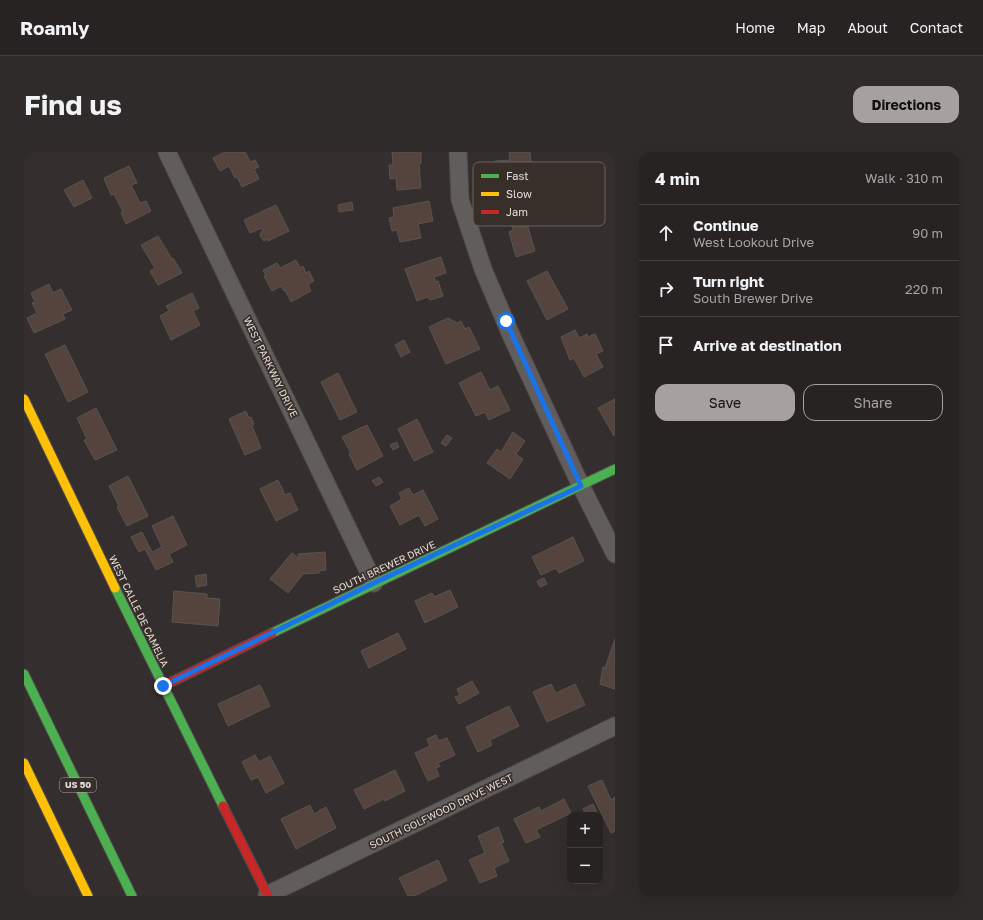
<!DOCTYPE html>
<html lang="en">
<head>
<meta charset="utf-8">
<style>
	:root { --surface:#272322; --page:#2f2b2a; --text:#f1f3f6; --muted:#a4a4a5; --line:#434040; --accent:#a6a09e }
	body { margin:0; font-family:"Golos Text",sans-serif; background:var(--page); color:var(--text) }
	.controls { position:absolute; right:12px; bottom:12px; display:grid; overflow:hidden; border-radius:8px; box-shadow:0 4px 16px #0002 }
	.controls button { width:36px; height:36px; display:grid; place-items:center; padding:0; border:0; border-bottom:1px solid var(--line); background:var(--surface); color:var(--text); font:20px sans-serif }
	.stop { position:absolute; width:12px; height:12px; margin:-9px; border:3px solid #1a73e8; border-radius:50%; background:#fff }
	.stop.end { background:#1a73e8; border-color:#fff; box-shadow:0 1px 4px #0008 }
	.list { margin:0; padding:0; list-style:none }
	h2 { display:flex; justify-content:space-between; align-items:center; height:52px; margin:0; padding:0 16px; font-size:17px }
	h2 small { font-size:13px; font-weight:400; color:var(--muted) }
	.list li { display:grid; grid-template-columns:26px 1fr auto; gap:12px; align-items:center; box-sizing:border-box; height:56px; padding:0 16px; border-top:1px solid var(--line) }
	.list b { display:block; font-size:15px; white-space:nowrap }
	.list p { margin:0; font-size:13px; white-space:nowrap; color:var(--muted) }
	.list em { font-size:13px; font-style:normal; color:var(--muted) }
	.actions { display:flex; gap:8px; padding:12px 16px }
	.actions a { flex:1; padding:9px 0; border:1px solid var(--accent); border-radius:12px; text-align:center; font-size:14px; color:var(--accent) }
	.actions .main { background:var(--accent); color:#111 }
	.icon { flex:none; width:22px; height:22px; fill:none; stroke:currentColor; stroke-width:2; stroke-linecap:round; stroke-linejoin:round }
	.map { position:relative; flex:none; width:591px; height:744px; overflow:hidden; border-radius:12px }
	header { display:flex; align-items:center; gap:24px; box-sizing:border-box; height:56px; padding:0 20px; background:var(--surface); border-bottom:1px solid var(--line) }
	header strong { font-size:19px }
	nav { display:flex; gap:22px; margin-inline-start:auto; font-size:14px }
	.intro { display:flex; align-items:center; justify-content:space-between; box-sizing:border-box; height:96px; padding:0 24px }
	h1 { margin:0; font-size:28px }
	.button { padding:10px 18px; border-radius:12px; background:var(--accent); color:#111; font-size:14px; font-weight:700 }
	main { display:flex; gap:24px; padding:0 24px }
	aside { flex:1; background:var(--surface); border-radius:12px; box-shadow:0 4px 16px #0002 }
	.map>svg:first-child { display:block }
	.building { fill:#54443d; stroke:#585453 }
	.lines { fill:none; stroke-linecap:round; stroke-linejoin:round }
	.street-casing { stroke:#504b4a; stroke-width:19 }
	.fast-casing { stroke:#504b4a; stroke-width:11 }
	.slow-casing { stroke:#504b4a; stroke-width:11 }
	.jam-casing { stroke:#504b4a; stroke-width:11 }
	.street { stroke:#615d5c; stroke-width:17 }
	.fast { stroke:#4caf50; stroke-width:9 }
	.slow { stroke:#ffc107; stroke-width:9 }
	.jam { stroke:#c62828; stroke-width:9 }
	.route { stroke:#1a73e8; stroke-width:5 }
	.labels { text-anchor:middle; stroke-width:3.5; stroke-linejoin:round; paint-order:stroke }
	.shield { fill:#382e2a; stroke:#b0a8a6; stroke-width:1 }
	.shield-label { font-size:9px; font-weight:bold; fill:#e4dddb }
	.street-label { font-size:10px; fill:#e4dddb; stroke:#382e2a }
	.key { fill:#382e2a; stroke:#6c635f; stroke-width:1 }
	.key-label { font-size:11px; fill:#e4dddb }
</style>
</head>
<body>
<header>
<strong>Roamly</strong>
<nav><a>Home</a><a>Map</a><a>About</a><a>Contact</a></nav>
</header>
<div class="intro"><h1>Find us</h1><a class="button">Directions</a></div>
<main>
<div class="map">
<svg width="591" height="744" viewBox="0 0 591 744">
	<rect width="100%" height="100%" fill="#342f2e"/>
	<path class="building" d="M201,0H221L226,10L231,8L235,15L230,17L235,27L218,35L213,25L211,26L205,14L196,19L189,6Z
		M368,0H397V11L395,12L397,36L373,38L372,26L366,27L365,13H369Z
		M485,0H506L508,24L473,27L471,9L486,8Z
		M105,14L113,31L107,33L116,51L122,49L127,59L102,72L97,61L99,60L90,42L87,43L80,26Z
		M59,28L68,46L50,55L40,38Z
		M405,49L409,69L394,72L397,86L376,90L373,78L368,79L365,66L370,65L369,56Z
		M328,50L329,58L315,60L314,53Z
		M252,53L265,79L244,89L243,87L240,89L236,84L237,80L239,79L238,76L226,81L220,68Z
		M498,55L511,99L492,105L485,80L489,78L483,59Z
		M134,84L148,107L149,106L158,121L134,133L126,119L131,116L117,93Z
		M417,105L422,121L410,125L412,130L414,129L419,144L406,148L404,145L393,149L381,117Z
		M272,108L276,116L279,114L282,121L285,119L290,129L284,132L287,139L267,150L261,138L260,139L257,134L248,139L240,124H242L239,118L253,111L256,116Z
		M523,119L544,157L523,168L503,129Z
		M25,132L29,141L37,137L48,158L39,162L41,167L10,181L3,166L13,161L8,151L11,150L7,141Z
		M168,141L175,156L169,159L176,173L147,188L136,164L145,159L142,154Z
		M424,166L433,171L437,169L441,177L445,175L456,197L422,212L405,175Z
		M551,178L555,186L563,182L564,185L571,182L579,199L572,202L579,215L560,225L550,206L546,208L537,185Z
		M380,188L386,200L377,205L371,193Z
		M41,193L64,240L44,250L21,202Z
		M457,220L466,238L474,234L486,258L465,268L461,260L452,264L435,231Z
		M314,221L333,260L316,268L297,230Z
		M591,247V283L590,284L574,256Z
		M72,256L93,298L71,308L60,288L63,287L53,266Z
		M222,259L225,266L227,265L230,272L228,274L237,296L221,303L205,267Z
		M393,267L409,300L390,309L374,277Z
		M343,273L359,304L333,318L325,302L327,301L318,285Z
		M489,280L501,289L492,302L499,307L486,327L463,311L473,297L477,300Z
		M423,283L428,286L422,294L417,291Z
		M373,290L375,295L369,298L366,293Z
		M104,324L124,364L103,374L93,355L95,354L85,334Z
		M355,325L359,330L352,334L348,329Z
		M254,328L261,343L266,341L274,358L252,369L236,337Z
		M385,336L389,343L399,338L414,367L401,374L395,363L376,373L366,354L378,347L375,341Z
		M149,364L163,393L145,402L149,410L132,418L121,397L115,400L107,385L118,380L128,400L138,395L128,374Z
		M549,385L560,409L535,421L532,416L517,423L508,405Z
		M301,400L302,418L295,419V421L279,422L264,441L246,427L268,401L276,407L274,402Z
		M182,422L183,433L173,435L171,424Z
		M520,426L523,432L516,435L513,429Z
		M426,438L434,455L401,471L391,449L408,441L410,445Z
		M150,439L183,442V446L196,447L194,474L148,470Z
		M374,481L382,497L345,516L337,499Z
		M591,487V537L576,532L579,515L581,516Z
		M448,529L455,541L435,552L431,545L436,543L433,537Z
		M527,532L532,541L551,532L561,553L523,570L509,540Z
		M236,533L246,554L204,574L194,552Z
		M485,554L495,574L466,588L468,593L454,600L442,575Z
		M412,583L415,589L423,586L431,603L414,611L416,614L412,616L415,624L404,629L391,601L406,594L403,587Z
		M231,603L235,610L246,604L260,631L242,641L234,625L227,628L218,610Z
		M371,618L381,639L361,649L360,647L340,657L330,638Z
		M578,628L587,648L591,645V679L587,681L564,634Z
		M540,647L547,661L512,678L516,685L502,691L490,667L515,655L517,659Z
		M569,652L574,663H562L559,657Z
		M286,653L290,662L302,655L312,676L272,697L257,667Z
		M474,675L480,690L477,691L485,709L470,716L473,724L456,731L445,708L461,701L454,684Z
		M414,708L423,728L390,744H384L375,726Z"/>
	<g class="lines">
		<defs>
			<path id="street" d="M143,0L350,431
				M434,0L436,48L459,117L487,183L557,334L591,402
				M243,743L591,574"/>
			<path id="fast" d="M91,436L199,654
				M248,481L591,317
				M0,522L108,744"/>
			<path id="slow" d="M0,247L91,436
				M0,611L64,744"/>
			<path id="jam" d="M139,534L248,481
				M199,654L244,744"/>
		</defs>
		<use href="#street" class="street-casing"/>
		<use href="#fast" class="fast-casing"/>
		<use href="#slow" class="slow-casing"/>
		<use href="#jam" class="jam-casing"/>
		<use href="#street" class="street"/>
		<use href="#fast" class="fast"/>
		<use href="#slow" class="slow"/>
		<use href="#jam" class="jam"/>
	</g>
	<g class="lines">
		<path class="route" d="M139,534L350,431L557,334L482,169"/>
	</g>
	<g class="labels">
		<rect class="shield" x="36" y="626" width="36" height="14" rx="3"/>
		<g class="shield-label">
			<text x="54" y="636">US 50</text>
		</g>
		<g class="street-label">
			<text transform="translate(247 215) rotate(64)" y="4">WEST PARKWAY DRIVE</text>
			<text transform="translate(360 415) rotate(-25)" y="4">SOUTH BREWER DRIVE</text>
			<text transform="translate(115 459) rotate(64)" y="4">WEST CALLE DE CAMELIA</text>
			<text transform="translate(417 659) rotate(-26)" y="4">SOUTH GOLFWOOD DRIVE WEST</text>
		</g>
	</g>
	<rect x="449" y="10" width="132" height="64" rx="6" class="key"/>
	<rect x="457" y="22" width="18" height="4" fill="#4caf50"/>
	<rect x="457" y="40" width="18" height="4" fill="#ffc107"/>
	<rect x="457" y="58" width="18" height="4" fill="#c62828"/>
	<g class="key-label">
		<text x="482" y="28">Fast</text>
		<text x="482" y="46">Slow</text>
		<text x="482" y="64">Jam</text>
	</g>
</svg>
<div class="controls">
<button>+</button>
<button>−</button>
</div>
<div class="stop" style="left:482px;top:169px"></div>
<div class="stop end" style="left:139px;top:534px"></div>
</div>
<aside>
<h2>4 min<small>Walk · 310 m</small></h2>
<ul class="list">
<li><svg class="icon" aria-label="ahead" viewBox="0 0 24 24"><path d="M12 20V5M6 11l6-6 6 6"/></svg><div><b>Continue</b><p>West Lookout Drive</p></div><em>90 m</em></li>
<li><svg class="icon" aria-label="right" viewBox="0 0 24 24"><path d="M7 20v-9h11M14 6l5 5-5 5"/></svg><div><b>Turn right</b><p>South Brewer Drive</p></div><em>220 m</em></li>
<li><svg class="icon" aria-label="arrive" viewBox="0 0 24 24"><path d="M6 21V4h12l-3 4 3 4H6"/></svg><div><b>Arrive at destination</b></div></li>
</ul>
<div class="actions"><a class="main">Save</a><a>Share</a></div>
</aside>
</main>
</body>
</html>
